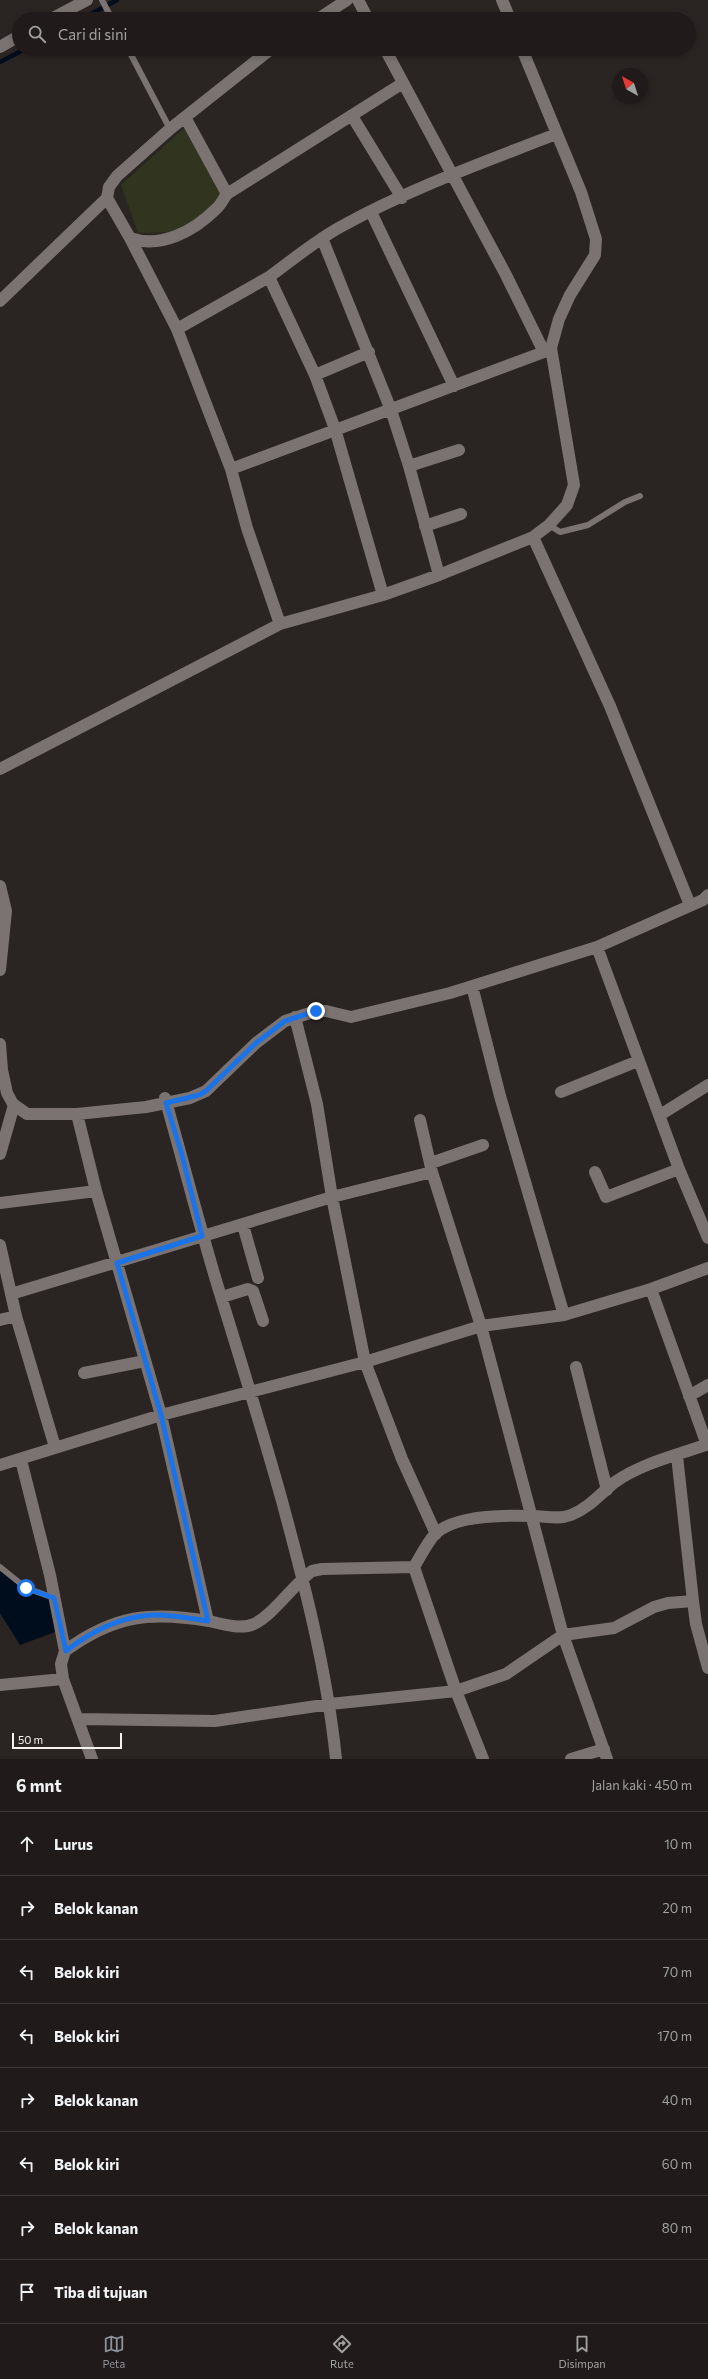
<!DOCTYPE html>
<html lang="id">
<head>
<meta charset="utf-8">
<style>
	:root { --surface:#201b1a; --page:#2d2827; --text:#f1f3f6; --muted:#a2a1a2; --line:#3d3939; --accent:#8c9099 }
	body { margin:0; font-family:Commissioner,sans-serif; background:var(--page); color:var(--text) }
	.compass { position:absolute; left:612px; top:68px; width:36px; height:36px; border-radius:50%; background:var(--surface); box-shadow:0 2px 6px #0003; rotate:321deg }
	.scale { position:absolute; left:12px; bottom:10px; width:110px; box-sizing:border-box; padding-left:4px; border:2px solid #f5f1ef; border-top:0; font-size:11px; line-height:14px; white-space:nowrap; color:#f5f1ef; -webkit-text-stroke:3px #2a2422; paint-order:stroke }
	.stop { position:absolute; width:12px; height:12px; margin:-9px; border:3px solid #1a73e8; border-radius:50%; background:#fff }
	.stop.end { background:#1a73e8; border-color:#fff; box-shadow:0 1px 4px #0008 }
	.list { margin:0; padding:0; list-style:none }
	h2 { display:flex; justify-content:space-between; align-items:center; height:52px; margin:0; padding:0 16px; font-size:17px }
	h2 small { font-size:13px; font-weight:400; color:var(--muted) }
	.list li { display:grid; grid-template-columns:26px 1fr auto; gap:12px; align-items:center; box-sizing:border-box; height:64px; padding:0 16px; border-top:1px solid var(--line) }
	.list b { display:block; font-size:15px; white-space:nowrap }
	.list em { font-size:13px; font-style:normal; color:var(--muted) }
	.icon { flex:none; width:22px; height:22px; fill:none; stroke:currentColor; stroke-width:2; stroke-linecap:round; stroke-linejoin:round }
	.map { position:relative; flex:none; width:708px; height:1759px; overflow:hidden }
	.search { position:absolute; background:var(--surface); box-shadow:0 2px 6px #0003; left:12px; right:12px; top:12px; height:44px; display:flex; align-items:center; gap:10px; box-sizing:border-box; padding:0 14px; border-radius:22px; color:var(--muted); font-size:15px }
	.sheet { height:564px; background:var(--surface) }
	nav { display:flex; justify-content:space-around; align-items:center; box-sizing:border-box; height:56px; border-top:1px solid var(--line); background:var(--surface); font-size:11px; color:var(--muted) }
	nav a { display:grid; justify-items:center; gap:2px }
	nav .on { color:var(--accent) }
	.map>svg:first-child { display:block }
	.green { fill:#31341f }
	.water { fill:#000d1d }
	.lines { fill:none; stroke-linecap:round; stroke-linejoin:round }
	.stream { stroke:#000d1d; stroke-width:4.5 }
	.service { stroke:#7a7371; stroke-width:6 }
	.minor { stroke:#7a7371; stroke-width:12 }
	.route { stroke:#1a73e8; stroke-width:5 }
</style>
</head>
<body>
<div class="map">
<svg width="708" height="1759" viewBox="0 0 708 1759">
	<rect width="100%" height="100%" fill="#2a2422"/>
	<path class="green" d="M191,122L234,195L187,232L138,233L121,185Z"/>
	<path class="water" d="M0,1569L49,1598L58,1628L55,1632L20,1645L0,1613Z"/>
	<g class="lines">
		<path class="stream" d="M82,19L117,0
			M0,62L25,49"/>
		<path class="service" d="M102,0L112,19
			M128,49L170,129
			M549,525L560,532L588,525L625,502L640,496
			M0,1567L26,1588L54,1598"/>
		<path class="minor" d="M358,0L368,19
			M502,0L510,19
			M51,19L87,0
			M318,19L347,0
			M0,47L19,36
			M271,49L170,129L117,176L109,187L107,198L130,238L177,329L231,469L247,528L280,624L383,595L439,575L533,537L549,525L567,505L574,485L551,348L559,319L570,295L595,255L596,239L581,192L522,49
			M385,49L506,275L544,352
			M352,116L402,198
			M185,117L227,194
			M371,212L454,386
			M130,238C161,249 194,231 216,209C221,205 223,199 227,194L403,83
			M322,238L391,410L409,466L439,575
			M0,301L107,198
			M177,329L269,277
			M315,375L369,352
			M409,466L459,450
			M231,469L544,352L550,348
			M425,526L461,514
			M533,537L610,706L690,905
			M383,595L335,429L315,375L269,277C294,259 317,239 344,225C411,188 485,162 556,134
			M0,769L280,624
			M0,886L6,911L0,970
			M597,947L679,1169L708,1238
			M472,986L500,1096L564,1315
			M295,1017L317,1104L332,1197L365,1362L402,1459L436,1534
			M0,1044L2,1070L7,1093L13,1104L27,1114H77L146,1107L190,1098L206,1091L256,1043L285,1021L316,1011H326L351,1017L450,993L597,947L703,900L708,895
			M561,1092L638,1061
			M165,1098C183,1161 199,1224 218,1287C240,1358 262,1429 282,1501C305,1586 327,1671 336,1759
			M77,1114L96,1191L161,1415L208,1621
			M660,1115L708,1085
			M420,1120L432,1172L481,1326L563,1635L607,1759
			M0,1154L14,1105
			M431,1163L483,1145
			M595,1172L606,1197L679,1169
			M0,1203L96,1191
			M243,1225L258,1278
			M0,1245L16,1316L55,1447
			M651,1289L707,1445
			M11,1294L332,1197L432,1172
			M222,1297L248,1289L253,1291L263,1321
			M0,1320L16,1316
			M576,1367L607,1490
			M84,1373L145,1361
			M689,1396L708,1385
			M677,1456L693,1601
			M21,1460L50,1575L65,1651L61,1664L63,1679L92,1759
			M0,1465L161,1415L365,1362L481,1326L564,1315L651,1289L708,1268
			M414,1567L456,1691L483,1759
			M65,1651C114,1615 151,1611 209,1621C222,1624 241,1630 254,1624C274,1614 293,1585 312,1571L322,1569L414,1567C420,1557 427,1543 435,1534C455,1515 506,1515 532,1516C546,1516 558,1520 571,1515C589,1508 601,1493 615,1482C642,1463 678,1455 708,1444
			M0,1685L63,1679
			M78,1719L215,1721L330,1704L456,1691L506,1674L563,1635L614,1628L654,1607L668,1603L693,1601L696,1624L708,1668
			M571,1759L604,1749"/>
	</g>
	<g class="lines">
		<path class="route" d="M26,1588L54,1598L66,1651C88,1634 116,1619 143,1616C164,1613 187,1618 208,1621L161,1415L117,1263L202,1236L182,1155L166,1103L199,1095L206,1091L256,1043L285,1021L316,1011"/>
	</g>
</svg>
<svg class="compass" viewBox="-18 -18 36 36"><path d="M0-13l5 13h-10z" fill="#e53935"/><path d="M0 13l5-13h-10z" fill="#a2a1a2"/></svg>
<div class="scale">50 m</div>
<div class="stop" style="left:26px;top:1588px"></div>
<div class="stop end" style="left:316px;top:1011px"></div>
<div class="search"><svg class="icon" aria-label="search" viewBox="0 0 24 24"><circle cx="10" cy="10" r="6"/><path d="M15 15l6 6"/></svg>Cari di sini</div>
</div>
<section class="sheet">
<h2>6 mnt<small>Jalan kaki · 450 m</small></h2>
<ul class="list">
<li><svg class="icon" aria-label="ahead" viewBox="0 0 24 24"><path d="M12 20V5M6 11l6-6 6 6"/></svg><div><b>Lurus</b></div><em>10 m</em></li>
<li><svg class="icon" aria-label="right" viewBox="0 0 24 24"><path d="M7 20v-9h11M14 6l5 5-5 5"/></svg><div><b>Belok kanan</b></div><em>20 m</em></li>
<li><svg class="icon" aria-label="left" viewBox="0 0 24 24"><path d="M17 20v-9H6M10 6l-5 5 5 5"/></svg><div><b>Belok kiri</b></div><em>70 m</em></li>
<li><svg class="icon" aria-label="left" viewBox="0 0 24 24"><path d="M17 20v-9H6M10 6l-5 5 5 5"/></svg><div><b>Belok kiri</b></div><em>170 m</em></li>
<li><svg class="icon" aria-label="right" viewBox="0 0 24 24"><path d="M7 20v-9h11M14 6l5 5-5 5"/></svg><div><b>Belok kanan</b></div><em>40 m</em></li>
<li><svg class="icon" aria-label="left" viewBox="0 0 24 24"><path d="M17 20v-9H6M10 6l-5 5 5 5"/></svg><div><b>Belok kiri</b></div><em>60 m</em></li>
<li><svg class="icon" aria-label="right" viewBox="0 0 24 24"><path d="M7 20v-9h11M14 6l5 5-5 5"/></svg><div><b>Belok kanan</b></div><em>80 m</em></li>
<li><svg class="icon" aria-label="arrive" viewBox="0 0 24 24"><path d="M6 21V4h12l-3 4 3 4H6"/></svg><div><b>Tiba di tujuan</b></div></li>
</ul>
</section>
<nav>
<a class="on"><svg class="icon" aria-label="map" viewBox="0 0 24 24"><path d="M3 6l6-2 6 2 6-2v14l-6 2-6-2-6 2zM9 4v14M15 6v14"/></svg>Peta</a>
<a><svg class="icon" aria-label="directions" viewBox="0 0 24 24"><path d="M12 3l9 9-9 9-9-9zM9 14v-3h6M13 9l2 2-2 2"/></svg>Rute</a>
<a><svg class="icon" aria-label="saved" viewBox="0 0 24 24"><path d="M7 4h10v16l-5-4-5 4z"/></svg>Disimpan</a>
</nav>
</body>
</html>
